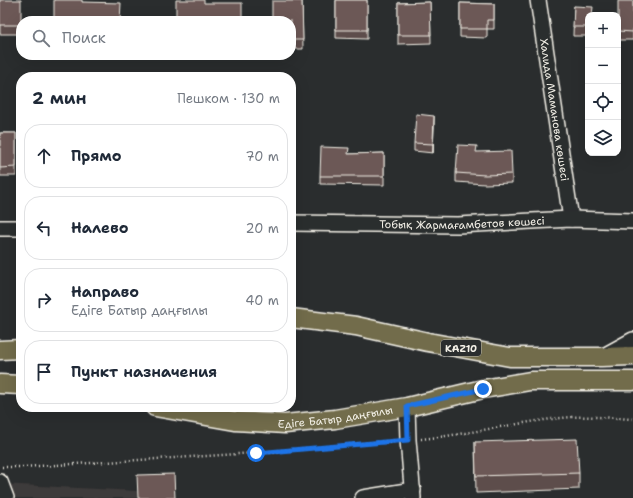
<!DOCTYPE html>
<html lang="ru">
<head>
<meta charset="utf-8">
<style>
	:root { --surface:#fff; --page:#f2f2f3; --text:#1f2937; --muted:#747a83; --line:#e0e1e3 }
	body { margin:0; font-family:"Shantell Sans",sans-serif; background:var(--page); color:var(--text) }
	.controls { position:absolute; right:12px; top:12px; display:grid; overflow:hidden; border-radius:8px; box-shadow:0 4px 16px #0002 }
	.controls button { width:36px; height:36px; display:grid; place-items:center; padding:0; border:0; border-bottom:1px solid var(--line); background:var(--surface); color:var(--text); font:20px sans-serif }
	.stop { position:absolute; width:12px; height:12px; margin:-9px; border:3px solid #1a73e8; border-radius:50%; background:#fff }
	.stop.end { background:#1a73e8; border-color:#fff; box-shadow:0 1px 4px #0008 }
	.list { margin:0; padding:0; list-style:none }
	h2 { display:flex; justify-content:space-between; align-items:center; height:52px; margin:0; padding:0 16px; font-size:17px }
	h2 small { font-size:13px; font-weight:400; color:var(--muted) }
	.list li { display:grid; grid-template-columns:26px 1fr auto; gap:12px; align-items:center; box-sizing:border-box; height:64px; margin:0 8px 8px; padding:0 8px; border:1px solid var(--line); border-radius:16px }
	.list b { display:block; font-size:15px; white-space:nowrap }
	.list p { margin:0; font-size:13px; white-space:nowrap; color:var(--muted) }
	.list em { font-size:13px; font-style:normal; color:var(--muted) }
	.icon { flex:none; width:22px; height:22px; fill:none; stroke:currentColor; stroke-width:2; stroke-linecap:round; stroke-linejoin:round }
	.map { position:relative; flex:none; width:633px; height:498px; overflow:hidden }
	.search { position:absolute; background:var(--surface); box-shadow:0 4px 16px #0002; left:16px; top:16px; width:280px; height:44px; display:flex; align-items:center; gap:10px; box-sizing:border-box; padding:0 14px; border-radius:16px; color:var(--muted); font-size:15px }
	.panel { position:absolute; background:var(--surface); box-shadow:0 4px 16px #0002; left:16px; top:72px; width:280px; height:340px; border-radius:16px }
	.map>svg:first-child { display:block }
	.built { fill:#3e3a3a }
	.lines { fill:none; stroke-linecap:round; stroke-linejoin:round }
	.minor-casing { stroke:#f4f1e8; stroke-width:18 }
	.major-casing { stroke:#f4f1e8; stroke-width:21 }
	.path { stroke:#f4f1e8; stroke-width:2.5; stroke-dasharray:1 3; stroke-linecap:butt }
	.minor { stroke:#2a2d2e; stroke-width:15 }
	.major { stroke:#726c4b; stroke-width:18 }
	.wall { fill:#5d4d4b; stroke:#f4f1e8 }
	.shaded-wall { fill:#4c3e3d; stroke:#f4f1e8 }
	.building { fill:#6c5957; stroke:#f4f1e8 }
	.route { stroke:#1a73e8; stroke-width:5 }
	.labels { text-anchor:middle; stroke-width:3; stroke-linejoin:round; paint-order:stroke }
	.shield { fill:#2a2d2e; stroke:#b7b6b0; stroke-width:1 }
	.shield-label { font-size:10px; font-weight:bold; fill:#f4f1e8 }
	.street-label { font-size:11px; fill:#f4f1e8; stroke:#2a2d2e }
</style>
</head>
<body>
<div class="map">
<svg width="633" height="498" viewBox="0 0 633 498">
	<rect width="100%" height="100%" fill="#2a2d2e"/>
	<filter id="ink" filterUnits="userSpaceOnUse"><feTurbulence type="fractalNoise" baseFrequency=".025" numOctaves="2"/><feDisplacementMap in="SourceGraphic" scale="8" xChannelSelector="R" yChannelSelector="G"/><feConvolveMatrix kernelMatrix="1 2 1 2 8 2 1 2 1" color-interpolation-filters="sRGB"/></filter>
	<g filter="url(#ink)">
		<path class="built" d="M0,484L137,491H174V498H0Z"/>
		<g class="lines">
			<defs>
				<g id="minor">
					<path id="s1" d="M538,0L571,219"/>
					<path id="s2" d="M291,223L458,225L571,219L633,221"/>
					<path d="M0,228H21"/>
					<path d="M602,357L633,340"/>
					<path d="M407,407L408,440L413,498"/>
					<path d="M0,482L6,498"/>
					<path d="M363,498L413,490"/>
				</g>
				<g id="major">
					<path d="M291,318L356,326L428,342L510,357H601L633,356"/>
					<path d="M0,350L21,349"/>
					<path d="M0,384L21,385"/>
					<path id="s3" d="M155,407L235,421L285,424L335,419L407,407L483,389L530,381H633"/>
				</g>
			</defs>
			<use href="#minor" class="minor-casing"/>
			<use href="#major" class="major-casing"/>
			<path class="path" d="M421,439C472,434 521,421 572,417C592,416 613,418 633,419
				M2,467H23L256,453L394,441"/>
			<use href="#minor" class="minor"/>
			<use href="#major" class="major"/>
		</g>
		<path class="wall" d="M0,0L21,21V34H0Z
			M336,0H367V39L336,38Z
			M302,1L303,49H291V21Z
			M633,1V40H618V15Z
			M82,2L120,21H54Z
			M430,2L431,43L398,44V3Z
			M460,3L494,4V29H487V38L460,37Z
			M574,6L588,15V36H573Z
			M434,125L433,153L414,151V143Z
			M0,133H16V176H0Z
			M477,152L512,174V183L485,184L456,182V173Z
			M384,153V185L320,184V176L349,154Z
			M475,442L579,473V489L476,493Z"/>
		<path class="shaded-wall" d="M434,116V125L433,153V144Z"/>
		<path class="building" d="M0,0H21V25H0Z
			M54,0H82V2L121,3L120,21H87V20L54,21Z
			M176,0H204V3H242V21H176Z
			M336,0H367V30H336Z
			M272,1H302L303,40H291V21H272Z
			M618,1H633V32L618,31Z
			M430,2L431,35H398V3Z
			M460,3L494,4V20H487V29H460Z
			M574,6L593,7L592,15H588V27H573Z
			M416,114L434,116L433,144L414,143Z
			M0,133H16V167L0,168Z
			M458,145L477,146L476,152L511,151L512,174L485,175L456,173Z
			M321,147L349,148L348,154L384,153V176H320Z
			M577,439L579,473L476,476L475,442Z
			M174,474L175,498H138L137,475Z"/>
	</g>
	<g class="lines" filter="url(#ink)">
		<path class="route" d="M256,453L408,440L407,406L483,389"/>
	</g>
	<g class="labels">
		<rect class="shield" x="441" y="340" width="40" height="16" rx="3"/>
		<g class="shield-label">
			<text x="461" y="352">KAZ10</text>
		</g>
		<g class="street-label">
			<text dy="4" stroke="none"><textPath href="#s1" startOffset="111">Халида Маманова көшесі</textPath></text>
			<text dy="4" stroke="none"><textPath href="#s2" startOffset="171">Тобық Жармағамбетов көшесі</textPath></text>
			<text dy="4" stroke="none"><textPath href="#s3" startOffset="182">Едіге Батыр даңғылы</textPath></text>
		</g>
	</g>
</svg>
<div class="controls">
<button>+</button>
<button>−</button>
<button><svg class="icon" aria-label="locate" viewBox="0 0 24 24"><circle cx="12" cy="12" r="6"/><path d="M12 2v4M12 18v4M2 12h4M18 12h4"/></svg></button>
<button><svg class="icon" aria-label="layers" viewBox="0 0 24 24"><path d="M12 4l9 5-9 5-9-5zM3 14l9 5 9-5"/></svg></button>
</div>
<div class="stop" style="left:256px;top:453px"></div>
<div class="stop end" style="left:483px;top:389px"></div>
<div class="search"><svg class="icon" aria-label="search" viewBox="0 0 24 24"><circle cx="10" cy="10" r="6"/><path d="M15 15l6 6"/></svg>Поиск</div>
<section class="panel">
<h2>2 мин<small>Пешком · 130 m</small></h2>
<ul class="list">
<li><svg class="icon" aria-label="ahead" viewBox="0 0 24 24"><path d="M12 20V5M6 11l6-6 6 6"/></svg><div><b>Прямо</b></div><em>70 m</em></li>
<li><svg class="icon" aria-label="left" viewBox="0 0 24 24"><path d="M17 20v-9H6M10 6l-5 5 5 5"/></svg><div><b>Налево</b></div><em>20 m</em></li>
<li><svg class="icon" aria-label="right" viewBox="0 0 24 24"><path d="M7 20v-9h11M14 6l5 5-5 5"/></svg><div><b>Направо</b><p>Едіге Батыр даңғылы</p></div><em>40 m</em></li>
<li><svg class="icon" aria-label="arrive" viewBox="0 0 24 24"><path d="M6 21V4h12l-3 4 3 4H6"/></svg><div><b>Пункт назначения</b></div></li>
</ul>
</section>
</div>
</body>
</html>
